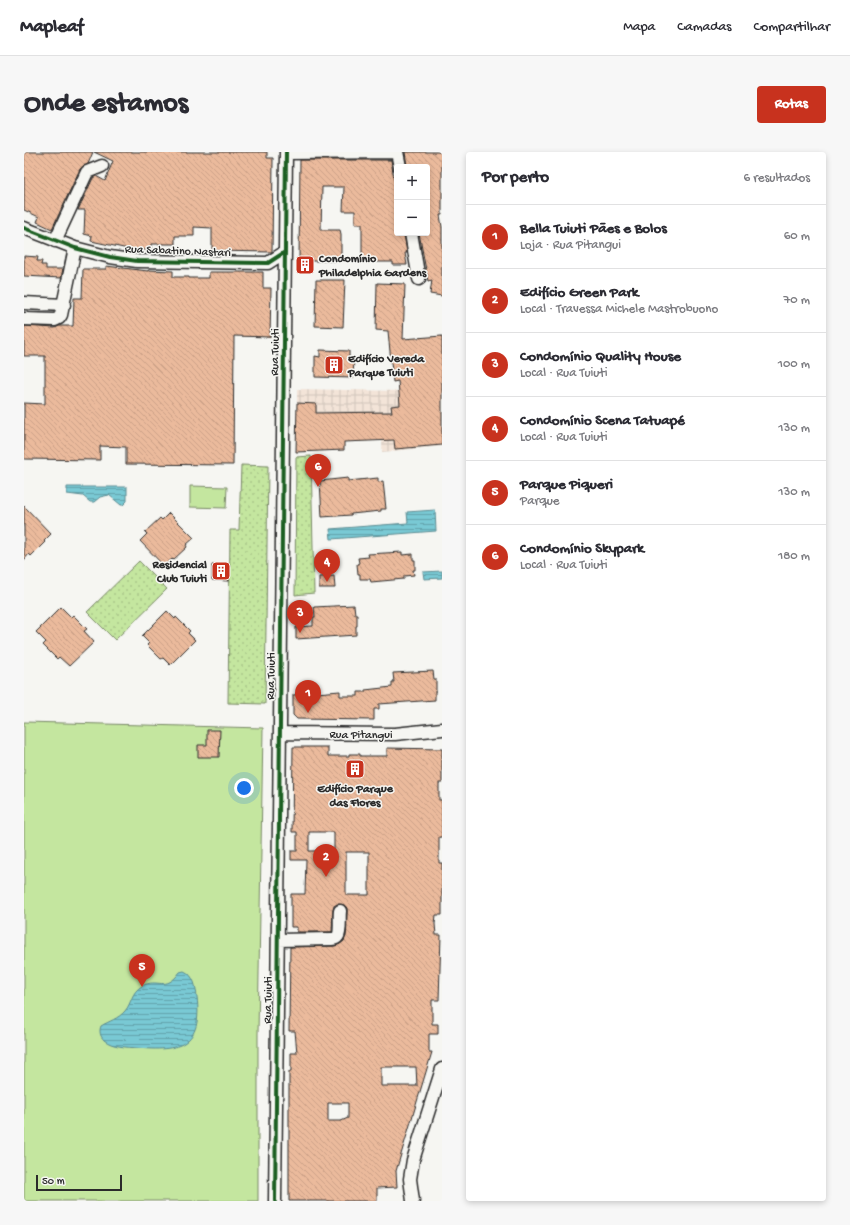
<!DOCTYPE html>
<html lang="pt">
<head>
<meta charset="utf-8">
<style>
	:root { --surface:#fff; --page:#f7f7f7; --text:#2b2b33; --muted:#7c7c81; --line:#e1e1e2; --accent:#c8321e }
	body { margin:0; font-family:"Gochi Hand",sans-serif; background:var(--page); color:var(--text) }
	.controls { position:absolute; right:12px; top:12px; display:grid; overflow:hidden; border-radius:4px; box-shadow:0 2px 6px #0003 }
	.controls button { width:36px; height:36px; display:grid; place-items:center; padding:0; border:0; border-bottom:1px solid var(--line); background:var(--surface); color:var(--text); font:20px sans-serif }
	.scale { position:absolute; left:12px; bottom:10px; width:86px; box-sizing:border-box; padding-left:4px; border:2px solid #2b2b2b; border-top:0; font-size:11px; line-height:14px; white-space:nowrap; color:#2b2b2b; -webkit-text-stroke:3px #f6f6f2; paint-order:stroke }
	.you { position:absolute; left:220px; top:636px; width:14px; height:14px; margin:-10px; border:3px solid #fff; border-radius:50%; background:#1a73e8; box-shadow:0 0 0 6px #1a73e833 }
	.badge { display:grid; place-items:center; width:26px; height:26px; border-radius:50%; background:var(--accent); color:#fff; font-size:13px; font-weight:700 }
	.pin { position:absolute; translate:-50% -33px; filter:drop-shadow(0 1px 2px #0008) }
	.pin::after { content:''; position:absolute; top:21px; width:14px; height:12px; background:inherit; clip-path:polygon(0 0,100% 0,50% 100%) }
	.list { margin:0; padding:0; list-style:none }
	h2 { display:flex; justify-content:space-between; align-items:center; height:52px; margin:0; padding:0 16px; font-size:17px }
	h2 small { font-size:13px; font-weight:400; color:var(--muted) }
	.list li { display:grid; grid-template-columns:26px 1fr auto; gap:12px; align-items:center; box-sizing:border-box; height:64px; padding:0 16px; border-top:1px solid var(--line) }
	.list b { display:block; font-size:15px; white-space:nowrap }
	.list p { margin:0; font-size:13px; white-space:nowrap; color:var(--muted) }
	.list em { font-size:13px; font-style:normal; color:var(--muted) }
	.map { position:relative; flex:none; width:418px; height:1049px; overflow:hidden; border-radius:4px }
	header { display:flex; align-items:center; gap:24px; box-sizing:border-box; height:56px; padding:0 20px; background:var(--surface); border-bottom:1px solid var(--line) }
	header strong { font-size:19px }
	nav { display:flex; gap:22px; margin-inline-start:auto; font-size:14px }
	.intro { display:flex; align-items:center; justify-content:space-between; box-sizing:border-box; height:96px; padding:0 24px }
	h1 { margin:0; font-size:28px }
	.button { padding:10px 18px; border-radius:4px; background:var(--accent); color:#fff; font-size:14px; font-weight:700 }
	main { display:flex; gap:24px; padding:0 24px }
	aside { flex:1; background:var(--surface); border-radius:4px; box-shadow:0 2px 6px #0003 }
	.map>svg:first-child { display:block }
	.industrial { fill:url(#industrial-grid) }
	.grass { fill:url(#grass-dots); stroke:#788865 }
	.park { fill:#c4e69f; stroke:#788865 }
	.water { fill:url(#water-rules); stroke:#5a8a90 }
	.building { fill:url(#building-back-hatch); stroke:#2b2b2b; fill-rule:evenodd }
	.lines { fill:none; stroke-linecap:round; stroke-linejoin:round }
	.minor-casing { stroke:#2b2b2b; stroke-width:15 }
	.minor { stroke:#f6f6f2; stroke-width:12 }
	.cycleway-casing { stroke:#f6f6f2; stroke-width:6 }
	.cycleway { stroke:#1b5e20; stroke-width:4 }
	.labels { text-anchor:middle; stroke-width:3; stroke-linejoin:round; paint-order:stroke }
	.street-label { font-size:12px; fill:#2b2b2b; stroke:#f6f6f2 }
	.poi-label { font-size:12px; font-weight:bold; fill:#2b2b2b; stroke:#f6f6f2; text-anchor:start }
</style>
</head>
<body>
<header>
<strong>Mapleaf</strong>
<nav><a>Mapa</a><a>Camadas</a><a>Compartilhar</a></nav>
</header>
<div class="intro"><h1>Onde estamos</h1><a class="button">Rotas</a></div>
<main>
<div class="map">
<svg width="418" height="1049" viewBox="0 0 418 1049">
	<defs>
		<pattern id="industrial-grid" width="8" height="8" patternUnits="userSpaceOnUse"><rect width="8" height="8" fill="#f3e4d8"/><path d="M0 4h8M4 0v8" fill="none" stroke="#d0c4ba"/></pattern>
		<pattern id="grass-dots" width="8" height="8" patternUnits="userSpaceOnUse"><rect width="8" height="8" fill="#c4e69f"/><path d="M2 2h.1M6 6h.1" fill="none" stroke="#a9c589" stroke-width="1.8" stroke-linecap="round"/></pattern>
		<pattern id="water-rules" width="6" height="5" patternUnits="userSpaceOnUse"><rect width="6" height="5" fill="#79c9d4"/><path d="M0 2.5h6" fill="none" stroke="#63a3ac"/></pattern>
		<pattern id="building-back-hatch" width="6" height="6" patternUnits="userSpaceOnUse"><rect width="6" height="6" fill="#ebba9c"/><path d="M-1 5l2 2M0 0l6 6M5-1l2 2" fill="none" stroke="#caa087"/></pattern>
	</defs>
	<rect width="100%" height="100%" fill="#f6f6f2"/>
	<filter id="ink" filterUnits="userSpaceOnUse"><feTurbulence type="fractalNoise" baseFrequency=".025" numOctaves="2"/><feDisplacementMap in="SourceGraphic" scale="8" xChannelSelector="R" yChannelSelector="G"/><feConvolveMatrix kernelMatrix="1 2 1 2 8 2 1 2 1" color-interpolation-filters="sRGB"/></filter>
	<g filter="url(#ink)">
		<path class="industrial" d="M418,184V294L358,300L359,260L273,261V237L375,239L374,230H369L365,188Z"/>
		<path class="grass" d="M287,304L290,441L271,443L272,305Z
			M217,313L244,314L241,552L204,551L206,378H215Z
			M115,409L143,437L91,488L63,460Z"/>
		<path class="park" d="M166,334L203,335L202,356L166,355Z
			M0,570L239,576L234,882V1049H0Z"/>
		<path class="water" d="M43,335H103V349L99,353H97L85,343L76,345L70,350H66L59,344L43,342Z
			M411,358L412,379L307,387L306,377L384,371L383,360Z
			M418,419V426L400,427L399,420Z
			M160,819C170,823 172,835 173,845C179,894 155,900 113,896C103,895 88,895 80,888C76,884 75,879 77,874C85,869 94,867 101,859C108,851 107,840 118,834C134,825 141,841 156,820Z"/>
		<path class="building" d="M0,0H69L64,12L56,17L28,77L13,70L15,65L0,58Z
			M70,0H243V6H249L248,100L188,99V76L170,75V84H151V92H127V98H109L67,89L68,84L60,82L61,58H54L69,26L72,24L81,29L89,9Z
			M381,0H418V63H416L418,75V144L406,142L408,128L404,129L395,81H403V15H383Z
			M276,8H367L373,46V81H380L383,101H381L383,113H369V110H338V72H331V59H319L320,35H298L297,78H316L317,82V109H275Z
			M0,104L14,105L13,109H18L17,113H22V117H39L37,126L0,124Z
			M82,114L124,119V118L149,119V125H165V126H185V120H239V136H247L246,185L210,184L209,313L102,312V295L76,294V308L0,307V251L21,252V204H0V174L31,176L35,174H49L50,146H58L59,117H82Z
			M292,128H321L319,175L291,174Z
			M353,131L381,132L379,187L418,184V293L371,297L370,288L320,290V298L272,300L273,251L292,252V261L368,260L367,254L376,253L374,229L369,230L364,179L352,178Z
			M296,198L325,199V206H330L329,226L291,225V204L296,205Z
			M324,326V329L354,326V330L359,329L362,357H357V359L327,362V363L298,365L296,329Z
			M0,354L27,382L20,389L21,390L7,404L5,402L0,408Z
			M145,361L170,386L162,393L163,395L149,408L148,407L140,414L116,389L123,382L121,380L136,366L138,368Z
			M378,400V403L389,402V408H391V418H389L390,423L380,424V427L347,430L346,427H336V422H334L333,412L335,411L334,406L345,405L344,402Z
			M188,413H205V429L188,428Z
			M310,424L311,436H295V425Z
			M330,453L331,462H333V474H332V483L272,487V475L289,474V465H291L290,455Z
			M37,455L47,465L49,463L63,477L60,479L70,490L45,514L35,505L33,507L19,493L22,490L12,480Z
			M143,459L151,467L152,465L166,479L164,481L171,488L146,513L139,506L137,507L123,493L125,491L118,484Z
			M409,519L410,527H412V539H411V548L355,552V557H350V568L273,567L269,563V543L316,539V544H334V540H341V538L368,535V530H370L369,521Z
			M183,578H196L195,605H174V593H183Z
			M269,595H304V604H325V602H336V604H363V596L418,597V631H415V648H418V685H415V711H418V763H412L411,772L412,783H417L415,848H408V872H414V882H405V900H408L372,1019L373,1035L353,1036V1049H265V920H267V901H273L271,879H265L266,795L310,794L316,792L320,789L322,784L323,760V756L320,753L313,752L310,754L309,758L308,780H273V775H267V742H281L282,708H267V699H273V680H268ZM285,680H310V699H285ZM322,700H345V743H322ZM357,915H392L393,934H357ZM304,951H324V966L317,969H304Z"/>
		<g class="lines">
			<defs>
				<path id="minor" d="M373,0L376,15
					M262,1L373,0
					M0,76L51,96L86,105L113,109L244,111L261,100
					M387,81L395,127
					M31,89L63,20L78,14
					M0,151L40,153
					M0,167L31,168L35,166L37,163L51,96
					M256,581L371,582L418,577
					M254,788L308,787C310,787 312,787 314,784C317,780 315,765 316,759
					M251,1049L262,0
					M389,1049L386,1027L389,1008L418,917"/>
			</defs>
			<use href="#minor" class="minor-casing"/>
			<use href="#minor" class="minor"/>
			<defs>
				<path id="cycleway" d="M0,76L51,96L86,105L113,109L244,111L261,100
					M251,1049L262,0"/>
			</defs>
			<use href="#cycleway" class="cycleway-casing"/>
			<use href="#cycleway" class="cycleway"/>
		</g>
	</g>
	<defs>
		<symbol id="building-square" viewBox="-11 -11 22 22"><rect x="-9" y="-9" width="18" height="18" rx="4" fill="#c8321e" stroke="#f6f6f2"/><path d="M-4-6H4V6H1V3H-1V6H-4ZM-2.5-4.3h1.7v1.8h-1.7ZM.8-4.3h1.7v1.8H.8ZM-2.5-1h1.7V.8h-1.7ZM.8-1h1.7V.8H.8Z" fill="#fff"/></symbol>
	</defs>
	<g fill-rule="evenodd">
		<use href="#building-square" x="270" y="102" width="22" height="22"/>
		<use href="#building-square" x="299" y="202" width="22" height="22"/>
		<use href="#building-square" x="186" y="408" width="22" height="22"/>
		<use href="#building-square" x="320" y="606" width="22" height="22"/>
	</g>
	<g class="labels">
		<g class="street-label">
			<text transform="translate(154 98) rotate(2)" y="4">Rua Sabatino Nastari</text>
			<text transform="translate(250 200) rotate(-89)" y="4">Rua Tuiuti</text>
			<text transform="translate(246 524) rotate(-89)" y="4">Rua Tuiuti</text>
			<text x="337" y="586">Rua Pitangui</text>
			<text transform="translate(243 848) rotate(-89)" y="4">Rua Tuiuti</text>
		</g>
		<g class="poi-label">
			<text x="295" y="110">Condomínio<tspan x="295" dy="14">Philadelphia Gardens</tspan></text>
			<text x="324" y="210">Edifício Vereda<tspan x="324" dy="14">Parque Tuiuti</tspan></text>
			<text x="183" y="416" text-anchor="end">Residencial<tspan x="183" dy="14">Club Tuiuti</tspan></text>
			<text x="331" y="640" text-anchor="middle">Edifício Parque<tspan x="331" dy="14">das Flores</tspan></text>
		</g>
	</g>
</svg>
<div class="controls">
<button>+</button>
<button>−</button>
</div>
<div class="scale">50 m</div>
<div class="you"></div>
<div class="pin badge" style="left:284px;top:561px">1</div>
<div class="pin badge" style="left:302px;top:725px">2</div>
<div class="pin badge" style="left:276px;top:481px">3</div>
<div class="pin badge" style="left:303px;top:430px">4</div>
<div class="pin badge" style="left:118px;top:835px">5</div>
<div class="pin badge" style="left:294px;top:335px">6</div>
</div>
<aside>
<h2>Por perto<small>6 resultados</small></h2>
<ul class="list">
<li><span class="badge">1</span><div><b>Bella Tuiuti Pães e Bolos</b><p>Loja · Rua Pitangui</p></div><em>60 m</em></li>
<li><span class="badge">2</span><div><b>Edifício Green Park</b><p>Local · Travessa Michele Mastrobuono</p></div><em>70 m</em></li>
<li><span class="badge">3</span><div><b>Condomínio Quality House</b><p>Local · Rua Tuiuti</p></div><em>100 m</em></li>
<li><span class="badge">4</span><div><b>Condomínio Scena Tatuapé</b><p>Local · Rua Tuiuti</p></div><em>130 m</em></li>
<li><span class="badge">5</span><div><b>Parque Piqueri</b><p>Parque</p></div><em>130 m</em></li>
<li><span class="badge">6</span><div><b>Condomínio Skypark</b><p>Local · Rua Tuiuti</p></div><em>180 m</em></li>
</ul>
</aside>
</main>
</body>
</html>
